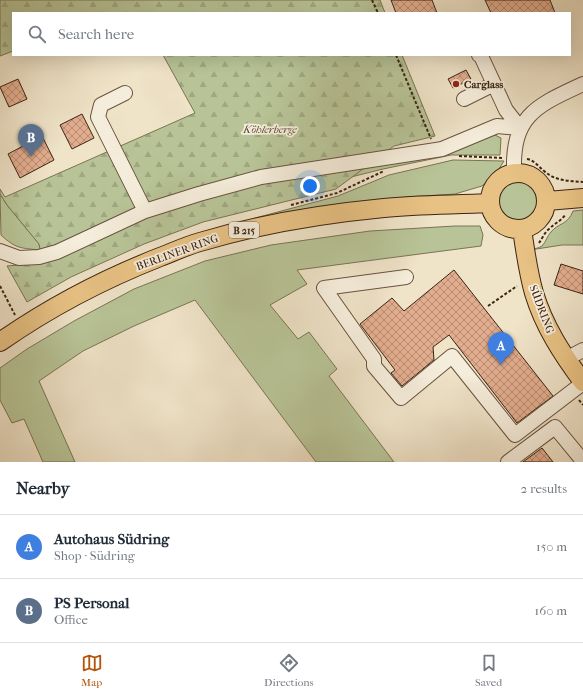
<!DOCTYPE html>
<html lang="en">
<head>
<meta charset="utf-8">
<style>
	:root { --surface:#fff; --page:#f2f2f3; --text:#1f2937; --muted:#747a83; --line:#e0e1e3; --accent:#b45309 }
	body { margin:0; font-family:"IM FELL French Canon",serif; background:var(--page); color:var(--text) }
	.you { position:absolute; left:310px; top:186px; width:14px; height:14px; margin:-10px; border:3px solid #fff; border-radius:50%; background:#1a73e8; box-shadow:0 0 0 6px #1a73e833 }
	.badge { display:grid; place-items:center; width:26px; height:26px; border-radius:50%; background:var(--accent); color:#fff; font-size:13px; font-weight:700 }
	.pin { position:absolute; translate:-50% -33px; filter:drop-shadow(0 1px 2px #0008) }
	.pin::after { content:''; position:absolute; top:21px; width:14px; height:12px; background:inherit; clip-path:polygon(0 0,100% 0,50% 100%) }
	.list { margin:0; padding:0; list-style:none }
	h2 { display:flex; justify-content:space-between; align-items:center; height:52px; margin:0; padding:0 16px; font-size:17px }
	h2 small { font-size:13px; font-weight:400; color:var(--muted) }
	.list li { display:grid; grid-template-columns:26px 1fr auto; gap:12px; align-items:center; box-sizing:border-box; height:64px; padding:0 16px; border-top:1px solid var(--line) }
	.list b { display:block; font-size:15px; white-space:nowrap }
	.list p { margin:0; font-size:13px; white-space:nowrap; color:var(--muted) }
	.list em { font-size:13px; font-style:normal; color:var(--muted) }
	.icon { flex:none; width:22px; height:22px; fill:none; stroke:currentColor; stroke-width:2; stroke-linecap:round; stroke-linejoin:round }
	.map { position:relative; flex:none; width:583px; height:462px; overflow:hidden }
	.search { position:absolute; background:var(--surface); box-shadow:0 4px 16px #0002; left:12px; right:12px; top:12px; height:44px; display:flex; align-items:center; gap:10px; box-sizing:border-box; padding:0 14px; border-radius:0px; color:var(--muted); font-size:15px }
	.sheet { height:180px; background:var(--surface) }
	nav { display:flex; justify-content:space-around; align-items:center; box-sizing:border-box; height:56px; border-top:1px solid var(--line); background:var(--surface); font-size:11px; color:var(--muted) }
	nav a { display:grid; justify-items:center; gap:2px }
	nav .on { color:var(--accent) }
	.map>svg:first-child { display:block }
	.green { fill:#b8c497; stroke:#7a7454 }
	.forest { fill:url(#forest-firs); stroke:#7a7454 }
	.building { fill:url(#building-cross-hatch); stroke:#3c2312 }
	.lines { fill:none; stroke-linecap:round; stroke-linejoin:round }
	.minor-casing { stroke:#695340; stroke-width:16 }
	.major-casing { stroke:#3c2312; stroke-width:20 }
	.path { stroke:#3c2312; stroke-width:2; stroke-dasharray:3 2; stroke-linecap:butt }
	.minor { stroke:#f5eddb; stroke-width:14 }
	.major { stroke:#e8c284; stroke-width:18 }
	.poi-dot { fill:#8f2418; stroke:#f5eddb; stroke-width:1.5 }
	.labels { text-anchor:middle; stroke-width:3.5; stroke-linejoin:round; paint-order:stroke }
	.shield { fill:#f5eddb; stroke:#74604e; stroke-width:1 }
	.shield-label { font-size:10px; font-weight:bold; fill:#3c2312 }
	.poi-label { font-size:11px; font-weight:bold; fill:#3c2312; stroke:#f5eddb; text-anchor:start }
	.park-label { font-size:11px; font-style:italic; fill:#5b4b33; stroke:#f5eddb }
	.street-label { font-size:11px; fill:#3c2312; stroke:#f5eddb }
</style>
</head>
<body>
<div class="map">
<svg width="583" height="462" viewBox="0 0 583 462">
	<defs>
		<pattern id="forest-firs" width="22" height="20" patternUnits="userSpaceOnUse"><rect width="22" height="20" fill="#b8c497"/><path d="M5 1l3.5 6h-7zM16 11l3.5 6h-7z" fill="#9fa881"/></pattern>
		<pattern id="building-cross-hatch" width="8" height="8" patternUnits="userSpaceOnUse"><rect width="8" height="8" fill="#e2ad8e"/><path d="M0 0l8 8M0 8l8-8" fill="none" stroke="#b88c73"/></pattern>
	</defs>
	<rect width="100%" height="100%" fill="#efe3c8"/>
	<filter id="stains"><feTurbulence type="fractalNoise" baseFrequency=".005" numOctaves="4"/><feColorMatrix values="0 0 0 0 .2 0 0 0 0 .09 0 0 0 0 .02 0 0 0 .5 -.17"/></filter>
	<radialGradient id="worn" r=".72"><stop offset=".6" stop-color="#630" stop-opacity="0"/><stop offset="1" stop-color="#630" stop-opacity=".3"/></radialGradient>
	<path class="green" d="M495,135L501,138L500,155H451L383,169L351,177L362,169L449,152Z
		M453,160L504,161L497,172L482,186L455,194L407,197L253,221L255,218L338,196L389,175Z
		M498 201a21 21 0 1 1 42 0a21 21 0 1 1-42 0Z
		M0,194L7,205L39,244L40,250C21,248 16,249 1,235Z
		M583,210V245H562L530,250C534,249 539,248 542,246C546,242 547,236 551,232C558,223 568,225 573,211Z
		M455,226H480L483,235L481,246L297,270L307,284L270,305L298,339L309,332L337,369L329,376L394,462H316L195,300L134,326L83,351L39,381L75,462H43L24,419L12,423L0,400V368L27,349L74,321L134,289L205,261L271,245L370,231Z"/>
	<path class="forest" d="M0,0H380L385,13H13V51L0,56Z
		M163,55H402L435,136L394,146L336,189L203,222L144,244L71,277L27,302L7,266L43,263L39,244L7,205L0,194V189L5,197L195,113Z"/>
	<path class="building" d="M391,0H432L437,13H396Z
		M485,0H550L555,13H491Z
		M466,70L471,79L453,88L448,79Z
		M18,79L27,99L9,107L0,87Z
		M82,114L94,138L72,149L60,125Z
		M42,136L54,160L20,178L8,154Z
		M561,264L583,271V294L554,285Z
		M454,270L553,396L517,423L449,335L433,347L434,360L402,386L391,373L395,370L360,324L392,298L404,311Z
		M542,448L553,462H523Z"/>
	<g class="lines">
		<defs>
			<path id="minor" d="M479,55L481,56L506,110L520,128
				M125,93L101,105L98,117L145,211
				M464,99L494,84
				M514,173C512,115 536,106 583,84
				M0,251L19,258L39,257L57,252L145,211L199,194L261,177L436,150L442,149L497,126L520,128
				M406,277L324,288L374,359V366L401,398L452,356L515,435L583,383
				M566,359L583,350
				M508,462L555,427L583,461"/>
			<path id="major" d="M490 201a28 28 0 1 1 56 0a28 28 0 1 1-56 0Z
				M547,201L583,198
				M522,229C525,250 528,272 534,293C544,326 562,354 583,382
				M0,342C50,307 104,279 160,257C173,252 186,246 200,242C260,224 321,214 384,208C419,204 455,205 490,203"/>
		</defs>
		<use href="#minor" class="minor-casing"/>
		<use href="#major" class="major-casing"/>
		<path class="path" d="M372,0L378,13
			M396,55L431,139
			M459,156L503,158
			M527,159C535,160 541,170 548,174C558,181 571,181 583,182
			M291,205L337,193L384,171
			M539,243C542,239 544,233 549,229C555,223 561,221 566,214
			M0,286L15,315
			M488,306L517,286
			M579,400L583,405"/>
		<use href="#minor" class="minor"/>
		<use href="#major" class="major"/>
	</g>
	<circle class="poi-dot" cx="456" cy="84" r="4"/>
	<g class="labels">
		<rect class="shield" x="229" y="222" width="30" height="16" rx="3"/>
		<g class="shield-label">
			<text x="244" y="234">B 215</text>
		</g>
		<g class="poi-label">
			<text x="464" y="88">Carglass</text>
		</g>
		<g class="park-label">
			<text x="270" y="133">Köhlerberge</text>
		</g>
		<g class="street-label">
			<text transform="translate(177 252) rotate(-20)" y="4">BERLINER RING</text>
			<text transform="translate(542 309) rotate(69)" y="4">SÜDRING</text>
		</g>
	</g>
	<rect width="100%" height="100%" filter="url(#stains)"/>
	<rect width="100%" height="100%" fill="url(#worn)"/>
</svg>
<div class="you"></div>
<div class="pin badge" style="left:501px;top:365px;background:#3f7fe0">A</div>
<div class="pin badge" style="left:31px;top:157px;background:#5c6f8a">B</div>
<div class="search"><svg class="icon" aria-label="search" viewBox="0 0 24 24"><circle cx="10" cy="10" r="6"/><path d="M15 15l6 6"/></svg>Search here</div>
</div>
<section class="sheet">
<h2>Nearby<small>2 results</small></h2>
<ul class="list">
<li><span class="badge" style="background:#3f7fe0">A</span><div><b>Autohaus Südring</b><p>Shop · Südring</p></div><em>150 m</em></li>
<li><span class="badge" style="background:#5c6f8a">B</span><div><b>PS Personal</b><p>Office</p></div><em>160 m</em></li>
</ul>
</section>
<nav>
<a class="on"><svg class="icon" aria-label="map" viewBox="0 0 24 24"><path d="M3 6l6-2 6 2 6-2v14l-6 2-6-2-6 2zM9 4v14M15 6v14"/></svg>Map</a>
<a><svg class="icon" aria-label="directions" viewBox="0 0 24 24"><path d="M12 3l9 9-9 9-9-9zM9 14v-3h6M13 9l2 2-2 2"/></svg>Directions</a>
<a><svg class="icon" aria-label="saved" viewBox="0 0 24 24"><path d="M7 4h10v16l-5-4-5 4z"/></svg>Saved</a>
</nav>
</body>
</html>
